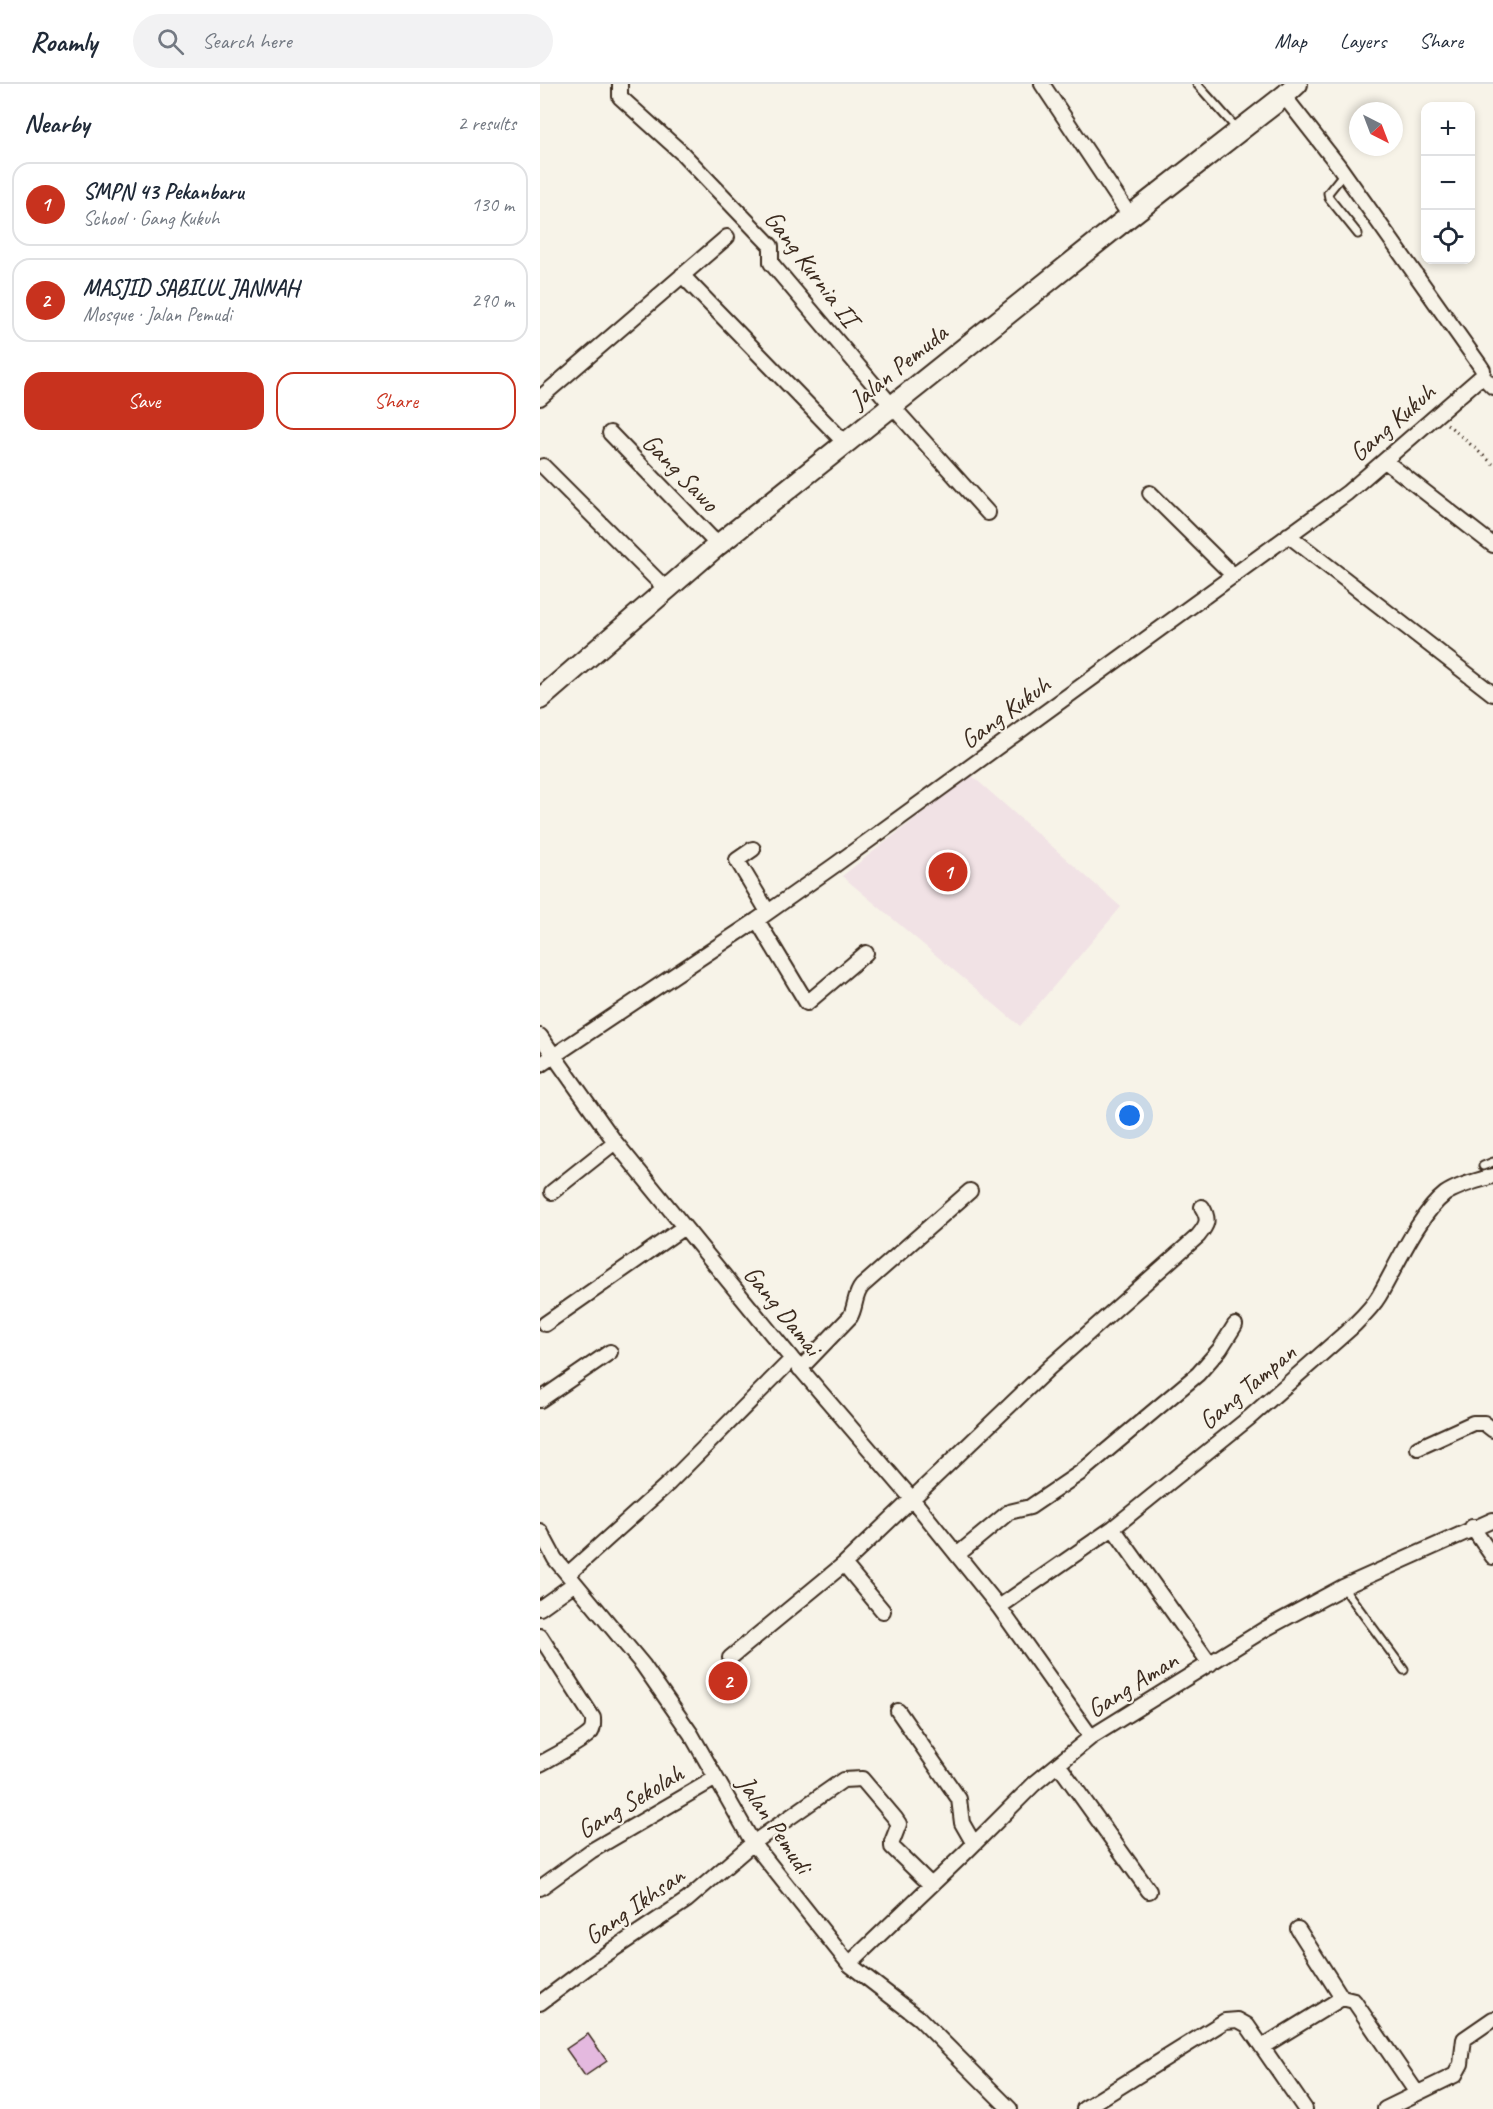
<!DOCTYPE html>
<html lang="en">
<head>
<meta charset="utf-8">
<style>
	:root { --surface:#fff; --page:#f2f2f3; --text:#1f2937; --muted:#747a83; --line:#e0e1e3; --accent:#c8321e }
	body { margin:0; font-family:Caveat,sans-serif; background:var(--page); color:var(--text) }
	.controls { position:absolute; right:18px; top:18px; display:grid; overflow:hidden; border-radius:12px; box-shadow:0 3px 9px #0003 }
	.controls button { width:54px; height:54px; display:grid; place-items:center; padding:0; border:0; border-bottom:2px solid var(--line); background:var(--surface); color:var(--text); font:30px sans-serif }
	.compass { position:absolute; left:809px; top:18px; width:54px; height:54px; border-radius:50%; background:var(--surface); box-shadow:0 3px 9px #0003; rotate:138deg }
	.you { position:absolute; left:590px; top:1032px; width:21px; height:21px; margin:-15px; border:4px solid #fff; border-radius:50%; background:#1a73e8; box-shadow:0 0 0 9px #1a73e833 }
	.badge { display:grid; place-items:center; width:39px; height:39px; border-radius:50%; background:var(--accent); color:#fff; font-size:20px; font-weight:700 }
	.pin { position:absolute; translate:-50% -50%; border:3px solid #fff; box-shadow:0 2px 6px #0006 }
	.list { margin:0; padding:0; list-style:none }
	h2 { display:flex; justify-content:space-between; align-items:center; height:78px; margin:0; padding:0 24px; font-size:26px }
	h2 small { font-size:20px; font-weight:400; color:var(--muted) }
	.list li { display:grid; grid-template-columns:39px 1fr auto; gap:18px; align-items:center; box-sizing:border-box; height:84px; margin:0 12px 12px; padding:0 12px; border:2px solid var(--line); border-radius:18px }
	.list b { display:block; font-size:22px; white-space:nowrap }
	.list p { margin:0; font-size:20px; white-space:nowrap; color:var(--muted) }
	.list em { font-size:20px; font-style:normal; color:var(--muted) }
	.actions { display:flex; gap:12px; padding:18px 24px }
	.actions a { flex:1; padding:14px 0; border:2px solid var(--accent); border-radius:18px; text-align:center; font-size:21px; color:var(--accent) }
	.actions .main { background:var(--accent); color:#fff }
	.icon { flex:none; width:33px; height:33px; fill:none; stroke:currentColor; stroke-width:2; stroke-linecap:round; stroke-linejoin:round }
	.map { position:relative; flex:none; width:953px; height:2025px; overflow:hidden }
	header { display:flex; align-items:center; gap:36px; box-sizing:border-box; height:84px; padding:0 30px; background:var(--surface); border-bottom:2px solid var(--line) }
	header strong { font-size:28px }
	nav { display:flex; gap:33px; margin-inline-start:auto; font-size:21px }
	.search { width:420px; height:54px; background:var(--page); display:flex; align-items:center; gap:15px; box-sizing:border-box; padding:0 21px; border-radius:33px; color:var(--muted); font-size:22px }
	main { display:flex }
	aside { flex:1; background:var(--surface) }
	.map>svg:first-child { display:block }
	.built { fill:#f1e2e5 }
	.building { fill:#e4b9df; stroke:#3b2a1e; stroke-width:1.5 }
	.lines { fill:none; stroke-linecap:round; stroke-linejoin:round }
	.lane-casing { stroke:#3b2a1e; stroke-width:11 }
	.street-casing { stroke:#3b2a1e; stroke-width:18 }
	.secondary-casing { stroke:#3b2a1e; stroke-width:24 }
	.path { stroke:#3b2a1e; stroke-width:3; stroke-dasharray:1.5 4.5; stroke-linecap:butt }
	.lane { stroke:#f7f3e8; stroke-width:7 }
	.street { stroke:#f7f3e8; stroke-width:14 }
	.secondary { stroke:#f7f3e8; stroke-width:20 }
	.labels { text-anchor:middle; stroke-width:4.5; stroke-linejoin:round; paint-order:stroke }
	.street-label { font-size:26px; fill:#3b2a1e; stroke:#f7f3e8 }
</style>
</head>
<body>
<header>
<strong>Roamly</strong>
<div class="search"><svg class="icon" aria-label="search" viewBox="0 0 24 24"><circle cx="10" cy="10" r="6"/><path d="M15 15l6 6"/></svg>Search here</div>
<nav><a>Map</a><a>Layers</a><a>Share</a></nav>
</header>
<main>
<aside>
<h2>Nearby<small>2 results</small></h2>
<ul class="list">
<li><span class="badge">1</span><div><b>SMPN 43 Pekanbaru</b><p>School · Gang Kukuh</p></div><em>130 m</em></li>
<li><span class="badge">2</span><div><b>MASJID SABILUL JANNAH</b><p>Mosque · Jalan Pemudi</p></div><em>290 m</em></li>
</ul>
<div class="actions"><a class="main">Save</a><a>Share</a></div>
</aside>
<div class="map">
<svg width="953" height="2025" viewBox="0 0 953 2025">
	<rect width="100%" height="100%" fill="#f7f3e8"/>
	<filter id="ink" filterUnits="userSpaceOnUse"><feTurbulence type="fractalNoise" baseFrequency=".0167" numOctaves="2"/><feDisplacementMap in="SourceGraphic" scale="12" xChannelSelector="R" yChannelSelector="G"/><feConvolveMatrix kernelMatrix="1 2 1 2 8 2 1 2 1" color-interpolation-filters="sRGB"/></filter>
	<g filter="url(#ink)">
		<path class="built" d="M431,691L581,823L480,942L302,792Z"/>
		<path class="building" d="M48,1950L67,1977L45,1992L26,1965Z"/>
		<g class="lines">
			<defs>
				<path id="lane" d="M657,0L698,46
					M804,89L788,109L789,114L818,150
					M943,1082L953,1078
					M803,1503L864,1586"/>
				<path id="street" d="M80,0V13L142,69L231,162V179L352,322L448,429
					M502,0L590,132
					M744,12L798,81L939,280L943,286L942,292L953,303
					M142,191L305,359
					M0,314L187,153
					M70,349L178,461
					M845,377L953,461
					M3,382L126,505
					M610,409L693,491
					M748,451L953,610
					M213,765L197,776L228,828
					M217,836L267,919L326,869
					M0,952L75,1058L252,1275L373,1416L459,1523L551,1653
					M0,981L217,836L295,781L807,409L942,292
					M12,1108L75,1058
					M5,1240L144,1143
					M260,1285L310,1233C316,1223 314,1211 322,1202L430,1107
					M0,1316L70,1268
					M878,1364L933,1339H944L953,1346
					M932,1443L953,1473
					M573,1444L670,1580
					M0,1447L15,1475L103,1581L151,1650L213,1759L309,1880L379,1934L470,2025
					M417,1471L469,1428L490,1423L540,1389L658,1290L680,1265L695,1241
					M304,1480L343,1527
					M28,1490L129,1399L252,1275
					M459,1523L573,1444L709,1334L811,1244C821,1234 832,1224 839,1212C856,1183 879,1130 905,1110C918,1101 937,1097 953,1092
					M0,1524L35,1499
					M0,1552L53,1634C53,1639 54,1643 51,1648C42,1658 12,1673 0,1680
					M190,1574L304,1480L510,1283L658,1152C667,1141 670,1136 662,1123
					M358,1627L419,1715L422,1739L434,1760
					M518,1680L609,1807
					M0,1804L51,1767L176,1694
					M758,1845L802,1914
					M309,1880L425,1769L494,1700L551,1653L725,1545L803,1503L953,1436
					M0,1919L56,1877L147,1816L213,1759L303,1696L322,1695L355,1734L359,1740L352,1758V1763L391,1801
					M722,1963L802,1914L814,1917L877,2009
					M544,2025L685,1937L698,1936L707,1941L765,2025
					M845,2025L915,1991L921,1980L924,1955L953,1935"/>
				<path id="secondary" d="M0,615L178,461L590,132L744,12L757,0"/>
			</defs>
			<use href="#lane" class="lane-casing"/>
			<use href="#street" class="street-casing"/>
			<use href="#secondary" class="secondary-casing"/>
			<path class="path" d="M907,340L953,380"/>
			<use href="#lane" class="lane"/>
			<use href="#street" class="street"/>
			<use href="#secondary" class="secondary"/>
		</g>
	</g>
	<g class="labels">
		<g class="street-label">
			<text transform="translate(272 184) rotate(53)" y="9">Gang Kurnia II</text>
			<text transform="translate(358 282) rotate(-39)" y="9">Jalan Pemuda</text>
			<text transform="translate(852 338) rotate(-41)" y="9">Gang Kukuh</text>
			<text transform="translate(141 388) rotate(46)" y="9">Gang Sawo</text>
			<text transform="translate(465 628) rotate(-36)" y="9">Gang Kukuh</text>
			<text transform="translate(243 1226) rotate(51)" y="9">Gang Damai</text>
			<text transform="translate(707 1302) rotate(-40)" y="9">Gang Tampan</text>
			<text transform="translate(592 1600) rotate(-32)" y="9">Gang Aman</text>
			<text transform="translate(90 1717) rotate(-31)" y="9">Gang Sekolah</text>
			<text transform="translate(235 1740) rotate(56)" y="9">Jalan Pemudi</text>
			<text transform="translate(94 1821) rotate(-35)" y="9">Gang Ikhsan</text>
		</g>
	</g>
</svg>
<div class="controls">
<button>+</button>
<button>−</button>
<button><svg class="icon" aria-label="locate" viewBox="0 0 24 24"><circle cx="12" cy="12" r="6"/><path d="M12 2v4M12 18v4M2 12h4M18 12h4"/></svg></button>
</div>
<svg class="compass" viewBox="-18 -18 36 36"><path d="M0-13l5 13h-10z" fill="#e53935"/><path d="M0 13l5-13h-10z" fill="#747a83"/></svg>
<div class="you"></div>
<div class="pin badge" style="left:408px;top:788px">1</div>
<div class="pin badge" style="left:188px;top:1597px">2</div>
</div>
</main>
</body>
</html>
